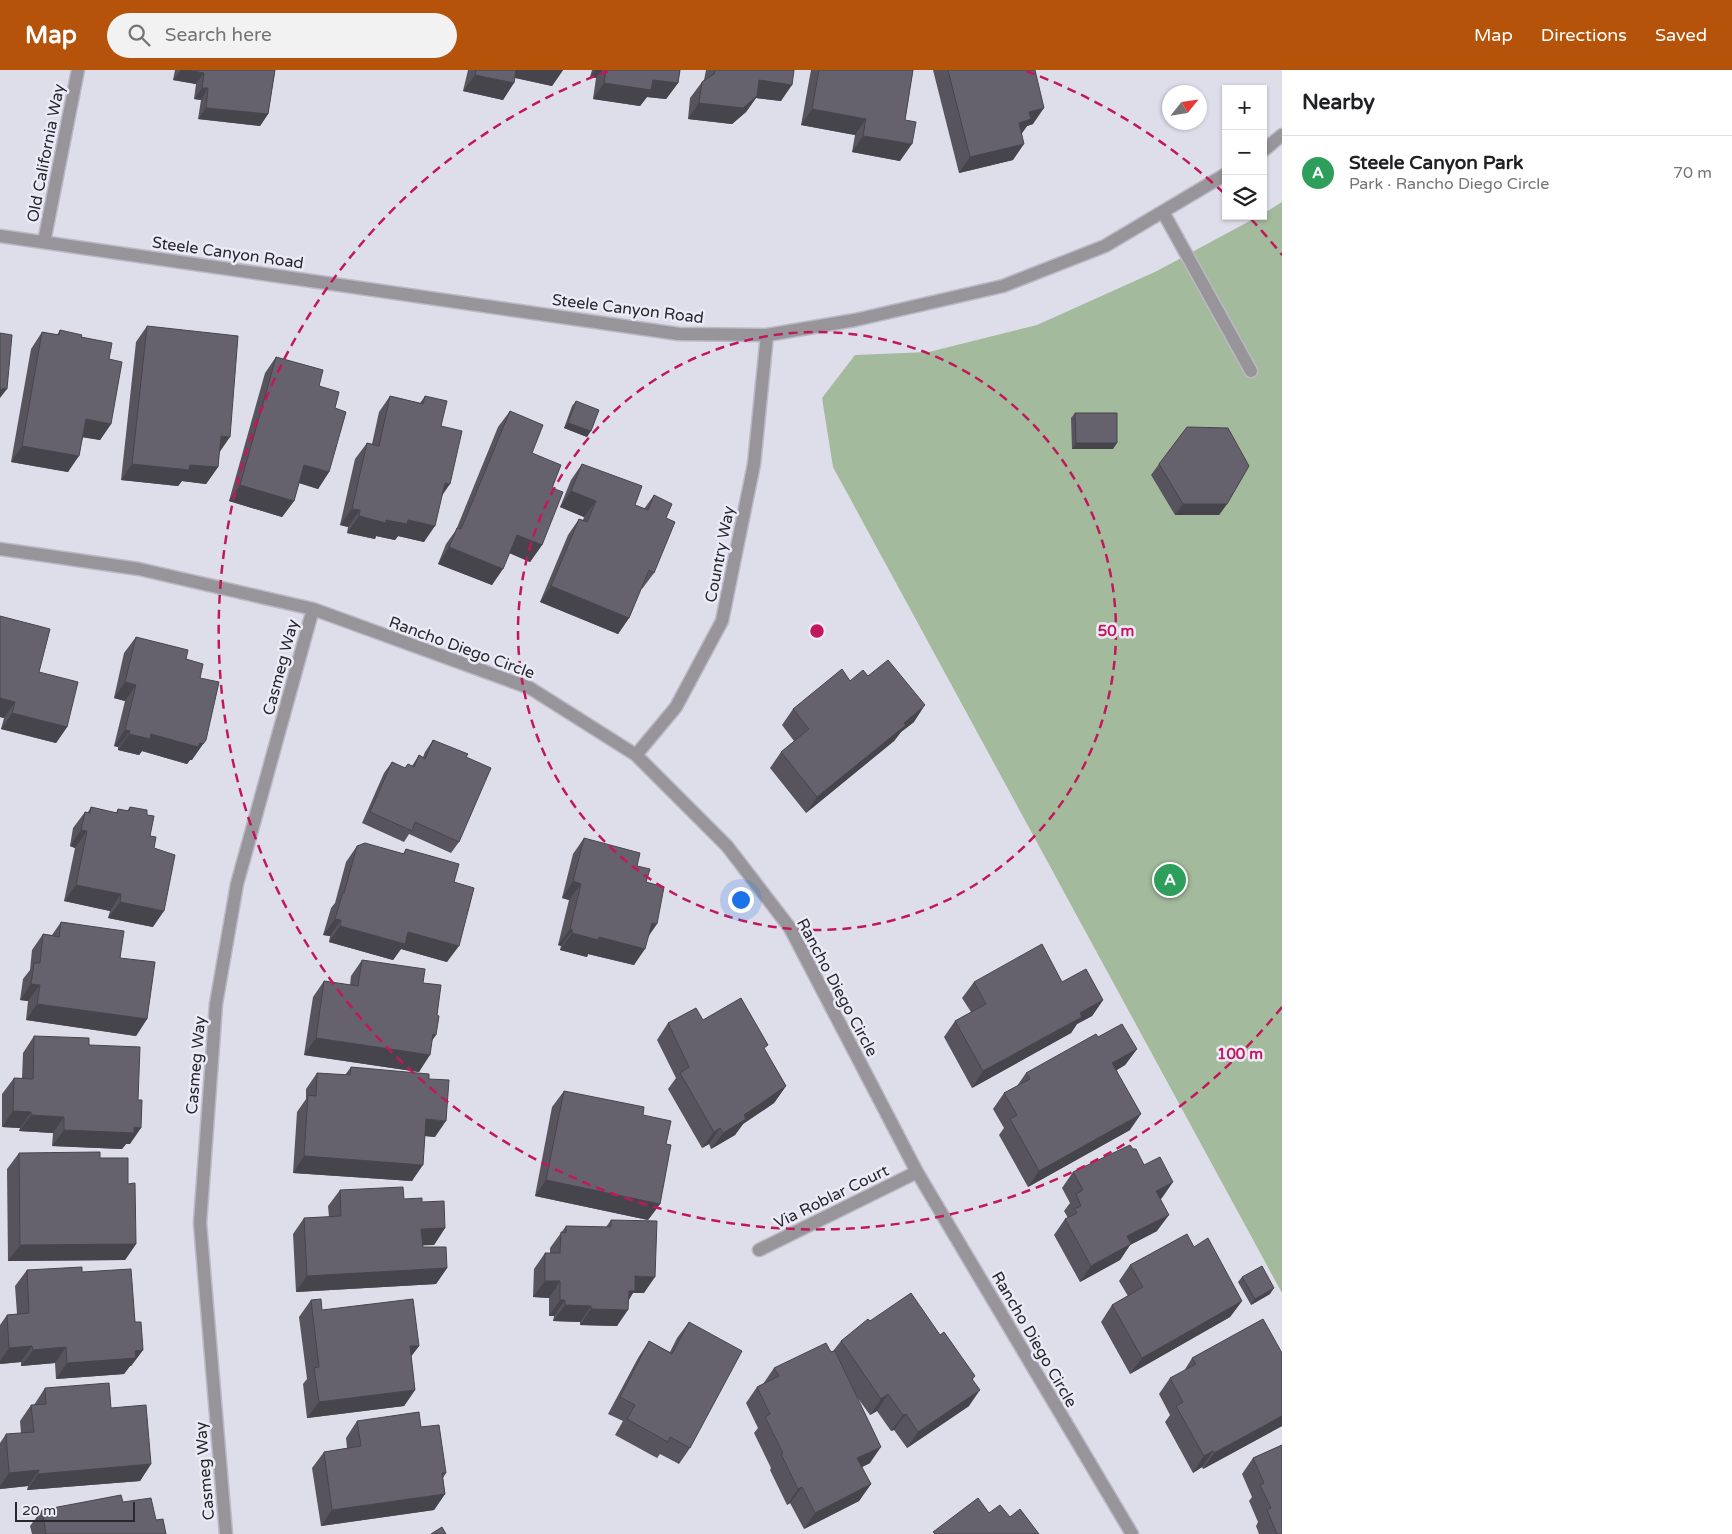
<!DOCTYPE html>
<html lang="en">
<head>
<meta charset="utf-8">
<style>
	:root { --surface:#fff; --page:#f2f2f2; --text:#202124; --muted:#757577; --line:#e0e0e0; --accent:#b45309 }
	body { margin:0; font-family:"Varela Round",sans-serif; background:var(--page); color:var(--text) }
	.controls { position:absolute; right:15px; top:15px; display:grid; overflow:hidden; border-radius:0px; box-shadow:0 1px 4px #0004 }
	.controls button { width:45px; height:45px; display:grid; place-items:center; padding:0; border:0; border-bottom:1px solid var(--line); background:var(--surface); color:var(--text); font:25px sans-serif }
	.compass { position:absolute; left:1162px; top:15px; width:45px; height:45px; border-radius:50%; background:var(--surface); box-shadow:0 1px 4px #0004; rotate:60deg }
	.scale { position:absolute; left:15px; bottom:12px; width:120px; box-sizing:border-box; padding-left:5px; border:2px solid #28272c; border-top:0; font-size:14px; line-height:18px; white-space:nowrap; color:#28272c; -webkit-text-stroke:4px #ebeaf7; paint-order:stroke }
	.you { position:absolute; left:740px; top:829px; width:18px; height:18px; margin:-12px; border:4px solid #fff; border-radius:50%; background:#1a73e8; box-shadow:0 0 0 8px #1a73e833 }
	.badge { display:grid; place-items:center; width:32px; height:32px; border-radius:50%; background:var(--accent); color:#fff; font-size:16px; font-weight:700 }
	.pin { position:absolute; translate:-50% -50%; border:2px solid #fff; box-shadow:0 1px 5px #0006 }
	.list { margin:0; padding:0; list-style:none }
	h2 { display:flex; justify-content:space-between; align-items:center; height:65px; margin:0; padding:0 20px; font-size:21px }
	h2 small { font-size:16px; font-weight:400; color:var(--muted) }
	.list li { display:grid; grid-template-columns:32px 1fr auto; gap:15px; align-items:center; box-sizing:border-box; height:75px; padding:0 20px; border-top:1px solid var(--line) }
	.list b { display:block; font-size:19px; white-space:nowrap }
	.list p { margin:0; font-size:16px; white-space:nowrap; color:var(--muted) }
	.list em { font-size:16px; font-style:normal; color:var(--muted) }
	.icon { flex:none; width:28px; height:28px; fill:none; stroke:currentColor; stroke-width:2; stroke-linecap:round; stroke-linejoin:round }
	.map { position:relative; flex:none; width:1282px; height:1464px; overflow:hidden }
	header { display:flex; align-items:center; gap:30px; box-sizing:border-box; height:70px; padding:0 25px; background:var(--accent); color:#fff }
	header strong { font-size:24px }
	nav { display:flex; gap:28px; margin-inline-start:auto; font-size:18px }
	.search { width:350px; height:45px; background:var(--page); display:flex; align-items:center; gap:12px; box-sizing:border-box; padding:0 18px; border-radius:28px; color:var(--muted); font-size:19px }
	main { display:flex }
	aside { flex:1; background:var(--surface) }
	.map>svg:first-child { display:block }
	.green { fill:#a3ba9c }
	.lines { fill:none; stroke-linecap:round; stroke-linejoin:round }
	.minor-casing { stroke:#bab9c4; stroke-width:15 }
	.minor { stroke:#98959a; stroke-width:12 }
	.wall { fill:#57545e }
	.shaded-wall { fill:#47454c }
	.building { fill:#65626d; stroke:#47454c }
	.ring { fill:none; stroke:#c2185b; stroke-width:2.5; stroke-dasharray:9 6 }
	.labels { text-anchor:middle; stroke-width:5; stroke-linejoin:round; paint-order:stroke }
	.street-label { font-size:16px; fill:#28272c; stroke:#ebeaf7 }
	.centre { fill:#c2185b; stroke:#ebeaf7; stroke-width:2.5 }
	.ring-label { font-size:15px; text-anchor:middle; font-weight:bold; fill:#c2185b; stroke:#ebeaf7; stroke-width:5; stroke-linejoin:round; paint-order:stroke }
</style>
</head>
<body>
<header>
<strong>Map</strong>
<div class="search"><svg class="icon" aria-label="search" viewBox="0 0 24 24"><circle cx="10" cy="10" r="6"/><path d="M15 15l6 6"/></svg>Search here</div>
<nav><a>Map</a><a>Directions</a><a>Saved</a></nav>
</header>
<main>
<div class="map">
<svg width="1282" height="1464" viewBox="0 0 1282 1464">
	<rect width="100%" height="100%" fill="#deddea"/>
	<path class="green" d="M1282,132V1223L833,397L822,328L855,285L929,282L1037,255L1157,201L1259,146H1263V144Z"/>
	<g class="lines">
		<defs>
			<path id="minor" d="M1263,81L1282,65
				M1163,142L1251,301
				M0,166L679,264L767,265L855,250L1003,216L1105,176L1226,104
				M44,172L78,0
				M0,479L139,499L313,539L530,618L636,685L727,776L790,858L917,1102L1132,1464
				M636,685L676,637L722,551L754,394L767,265
				M759,1180L917,1102
				M226,1464L200,1153L216,934L237,814L313,539"/>
		</defs>
		<use href="#minor" class="minor-casing"/>
		<use href="#minor" class="minor"/>
	</g>
	<path class="wall" d="M175,0H275L268,44L260,56L198,49L201,30L194,29L196,14L173,10Z
		M468,0H563L552,16L515,8L503,30L463,21Z
		M592,0H680L678,13L666,29L647,27L640,36L593,29L596,8L590,7Z
		M706,0H794L781,31L756,28L746,42L732,54L688,49L690,28L702,12L704,10Z
		M811,0H913L905,50L900,91L852,82L855,65L801,55Z
		M933,0H1035L1033,54L1027,56L1022,63L1013,90L959,103Z
		M147,256L219,383L218,397L206,414L182,411L178,416L121,410L136,272Z
		M60,260L81,267L109,289L111,354L100,370L83,367L68,402L11,392L31,279L42,262L57,265Z
		M276,287L319,316L335,338L329,402L318,419L299,413L294,431L282,447L229,431L265,303Z
		M390,326L420,333L425,326L441,356L442,426L424,472L398,466L395,470L376,466L375,469L347,463L348,457L340,455L355,389L367,373L372,374L379,342Z
		M576,331L587,367L564,358L572,336Z
		M510,341L532,383L542,475L530,492L509,483L492,515L438,494L446,474L456,460L498,357Z
		M1075,343L1113,379H1072L1071,348Z
		M582,394L635,435L644,439L654,425L666,448L654,503L642,519L641,518L629,548L618,564L540,532L568,465L579,449L583,450L584,447L560,437L571,410Z
		M1159,394L1227,434L1219,445H1175L1151,405Z
		M0,546L39,602L67,657L56,673L1,659L4,648L0,647Z
		M136,567L186,589L200,608L192,690H190L187,694L142,681L139,685L118,680V677L114,676L125,631L114,628L124,583Z
		M868,606L914,652L901,662L894,671L806,743L770,698L781,682L794,671L782,655L793,639L850,611Z
		M433,670L466,687L459,772L451,783L409,764L404,772L362,753L384,703L392,692L405,698L408,694L412,696L419,685L423,687L425,682Z
		M91,737L116,743L118,739L127,741L130,737L147,745L150,766L154,778L153,857L108,848L110,841L64,831L75,778L70,776L73,758L85,742H88Z
		M584,768L637,796L646,812L648,867L634,895L588,884L587,887L560,880L561,876L558,875L569,830L562,828L573,784Z
		M357,776L403,784L406,779L454,812L447,892L401,879L393,890L329,872L330,866L323,865L331,838L335,833L346,792Z
		M61,852L120,888L147,949L136,966L26,950L28,931L20,930L23,909L30,900L32,880L43,864L52,865Z
		M362,890L423,913L432,971L419,1002L304,985L313,927L324,911L350,915L351,906Z
		M974,912H1062L1103,930L1092,946L1077,954L1071,963L972,1018L944,967L955,951L971,942L962,928Z
		M703,950L765,980L786,1016L774,1033L743,1054L735,1065L711,1079L709,1074L702,1078L668,1019L676,1008L657,970L668,953Z
		M34,966L89,975L130,1074H126L122,1079L52,1076L53,1063L19,1061L20,1058L2,1057V1024L14,1008H22L23,983Z
		M1098,967L1137,979L1125,995L1117,1000L1130,1060L1028,1117L999,1065L1004,1058L993,1039L1004,1023L1017,1016L1026,1003Z
		M351,997L429,1009L435,1067L425,1066L412,1111L293,1103L297,1042L306,1029V1019L317,1003L345,1005Z
		M564,1021L643,1045L666,1074L660,1134L648,1150L535,1126L552,1037Z
		M19,1083L100,1088L136,1174L125,1190L8,1191L7,1099Z
		M1073,1102L1162,1128L1160,1129L1157,1161L1130,1175L1120,1190L1080,1212L1054,1165L1065,1149L1068,1148L1064,1141L1070,1133L1062,1118Z
		M340,1120L422,1132L445,1158L434,1175H423V1177L447,1198L436,1214L296,1222L293,1164L304,1148L329,1147L328,1136Z
		M611,1150L644,1223H633L629,1230L617,1256L580,1255V1252L553,1251L554,1246H549V1228L533,1227L534,1199L545,1183H550V1178L566,1156L606,1157Z
		M1194,1177L1242,1231L1230,1247L1130,1304L1101,1252L1112,1235L1128,1226L1119,1211L1130,1195Z
		M27,1200L82,1202L135,1252L143,1280L131,1296H130L124,1304L56,1309L55,1293L21,1296V1292L0,1294V1255L7,1245L17,1244L15,1216Z
		M1242,1207L1270,1224L1251,1235L1238,1212Z
		M311,1230L322,1240L419,1276L411,1286L415,1320L404,1336L307,1348L303,1314L307,1309L299,1247Z
		M870,1251L940,1265L975,1306L973,1309L969,1336L907,1378L894,1360L891,1361L877,1341L870,1345L857,1327L870,1393L862,1397L871,1414L859,1431L804,1459L790,1433L787,1435L770,1400L771,1398L754,1363L758,1358L746,1333L757,1317L763,1314L774,1298L833,1281L841,1271Z
		M689,1252L690,1378L679,1394L660,1384L657,1388L615,1365L623,1351L608,1344L638,1288L649,1271L670,1282L677,1268Z
		M1282,1283V1356L1203,1399L1202,1397L1193,1403L1165,1352L1170,1345L1159,1324L1170,1308L1184,1301L1192,1288Z
		M45,1318L111,1338L151,1394L140,1411L27,1420L28,1416L0,1419V1373L6,1364L21,1363L20,1351L31,1335H34Z
		M357,1351L421,1357L446,1403L443,1408L445,1424L434,1440L321,1456L312,1398L324,1382L347,1378L346,1368Z
		M1282,1375V1464H1259L1256,1456L1258,1452L1249,1431L1252,1427L1242,1404L1253,1388Z
		M123,1432L156,1450L166,1464H32L30,1456L42,1440Z"/>
	<path class="shaded-wall" d="M181,0H186L204,3L196,14L173,10Z
		M511,0H563L552,16L507,6Z
		M595,0H602L596,8L590,7Z
		M475,5L514,13L503,30L463,21Z
		M653,10L678,13L666,29L647,27L640,36L593,29L604,13Z
		M759,10L792,15L781,31L756,28L746,42L732,54L688,49L699,33Z
		M202,18H208L201,30L194,29Z
		M206,38L268,44L260,56L198,49Z
		M1044,38L1033,54L1027,56L1020,66L1019,53L1029,42Z
		M812,39L866,49L855,65L801,55Z
		M863,66L912,74L900,91L852,82Z
		M1024,74L1013,90L959,103L970,87Z
		M0,319H7L0,328Z
		M86,349L111,354L100,370L74,366Z
		M568,353L591,361L587,367L564,358Z
		M221,366L230,367L219,383Z
		M1076,373H1117L1113,379H1072Z
		M22,376L79,386L68,402L11,392Z
		M132,394L190,395L218,397L206,414L182,411L178,416L121,410Z
		M304,395L329,402L318,419L293,411Z
		M445,413L450,414L439,430Z
		M240,415L294,431L282,447L229,431Z
		M571,421L596,431L584,447L560,437Z
		M1183,434H1227L1219,445H1175Z
		M352,439L360,440L348,457L340,455Z
		M359,446L386,450H408L435,456L424,472L398,466L395,470L376,466L375,469L347,463Z
		M517,465L542,475L530,492L505,481Z
		M449,477L503,499L492,515L438,494Z
		M551,516L629,548L618,564L540,532Z
		M125,612L136,615L125,631L114,628Z
		M0,628L15,632L4,648L0,647Z
		M925,635L914,652L901,662L894,671L806,743L817,727Z
		M12,643L67,657L56,673L1,659Z
		M125,660L130,661L118,677L114,676Z
		M129,664H151L200,673L206,670L192,690H190L187,694L142,681L139,685L118,680Z
		M81,760L87,761L75,778L70,776Z
		M573,811L581,814L569,830L562,828Z
		M76,815L121,824L110,841L64,831Z
		M120,832L164,841L153,857L108,848Z
		M335,849L341,850L330,866L323,865Z
		M652,853L657,854L646,870Z
		M340,856L408,862L459,876L447,892L401,879L393,890L329,872Z
		M570,859L573,860L561,876L558,875Z
		M572,863L599,867L645,879L634,895L588,884L587,887L560,880Z
		M31,914L40,915L28,931L20,930Z
		M1103,930L1092,946L1077,954L1071,963L972,1018L983,1001L1080,943Z
		M37,934L147,949L136,966L26,950Z
		M433,964L436,965L425,981Z
		M316,968L430,985L419,1002L304,985Z
		M1137,979L1125,995L1101,1009L1112,993Z
		M786,1016L774,1033L743,1054L735,1065L711,1079L723,1063L744,1045Z
		M13,1041L31,1042L20,1058L2,1057Z
		M1141,1044L1130,1060L1028,1117L1039,1101Z
		M31,1045L64,1047L53,1063L19,1061Z
		M426,1049L446,1051L435,1067L415,1065Z
		M134,1057L141,1058L130,1074H126L122,1079L52,1076L64,1060Z
		M720,1058L709,1074L702,1078L714,1062Z
		M304,1086L423,1095L412,1111L293,1103Z
		M546,1110L660,1134L648,1150L535,1126Z
		M1173,1112L1162,1128L1145,1138L1156,1121Z
		M1169,1145L1157,1161L1130,1175L1120,1190L1080,1212L1091,1196L1127,1166Z
		M445,1158L434,1175L410,1176L421,1159Z
		M136,1174L125,1190L8,1191L20,1175Z
		M447,1198L436,1214L296,1222L307,1206Z
		M635,1206L655,1207L644,1223H633L623,1237H617Z
		M545,1211H560L549,1228L533,1227Z
		M1274,1218L1270,1224L1251,1235L1255,1229Z
		M560,1230H565L554,1246H549Z
		M1242,1231L1230,1247L1130,1304L1142,1288Z
		M565,1235L591,1236L580,1252L553,1251Z
		M591,1239L628,1240L617,1256L580,1255Z
		M32,1276L21,1292L0,1294V1291L9,1278Z
		M410,1276H419L407,1292Z
		M66,1277L55,1293L21,1296L33,1280Z
		M143,1280L131,1296H130L124,1304L56,1309L67,1293L135,1281Z
		M415,1320L404,1336L307,1348L319,1332Z
		M980,1320L969,1336L907,1378L918,1362Z
		M888,1324L877,1341L870,1345L881,1329Z
		M906,1344L894,1360L891,1361L903,1345Z
		M1282,1346V1356L1203,1399L1214,1383Z
		M881,1377L870,1393L846,1405L857,1388Z
		M1213,1381L1202,1397L1193,1403L1204,1386Z
		M151,1394L140,1411L27,1420L38,1404Z
		M39,1400L28,1416L0,1419V1416L9,1403Z
		M871,1414L859,1431L804,1459L815,1443Z
		M802,1417L790,1433L787,1435L798,1419Z
		M445,1424L434,1440L321,1456L332,1440Z"/>
	<path class="building" d="M186,0H275L268,44L206,38L208,18H202L204,3Z
		M476,0H516L514,13L475,5Z
		M606,0H680L678,13L653,10L651,20L604,13Z
		M715,0H794L792,15L759,10L757,26L743,38L699,33L702,12L714,4Z
		M819,0H913L905,50L916,52L912,74L863,66L866,49L812,39Z
		M948,0H1035L1044,38L1029,42L1031,49L1019,53L1024,74L970,87Z
		M147,256L238,266L230,367L221,366L218,397L190,395L189,400L132,394Z
		M60,260L82,265L81,267L112,273L109,289L122,292L111,354L86,349L79,386L22,376L42,262L59,265Z
		M0,263L12,265L7,319L0,318V321Z
		M276,287L323,300L319,316L339,322L335,338L346,342L329,402L304,395L294,431L240,415Z
		M390,326L423,334L425,326L447,331L441,356L462,361L450,414L445,413L435,456L408,450L407,454L386,450V453L359,446L360,440L352,439L367,373L379,376Z
		M576,331L599,340L591,361L568,353Z
		M510,341L543,355L532,383L561,395L552,418L563,422L542,475L517,465L503,499L449,477L457,458L461,459Z
		M1075,343H1117V373H1076Z
		M1187,357L1228,358L1249,396L1227,434H1183L1159,394Z
		M582,394L642,416L635,435L648,440L654,425L672,434L666,448L675,452L654,503L649,500L629,548L551,516L579,449L587,452L596,431L571,421Z
		M0,546L50,559L39,602L78,612L67,657L12,643L15,632L0,628Z
		M136,567L188,580L186,589L203,594L200,608L219,612L206,670L203,674L200,673L198,677L151,664L150,669L129,664L130,661L125,660L136,615L125,612Z
		M888,590L925,635L904,653L906,655L817,727L781,682L809,659L793,639L842,599L850,611L863,600L868,606Z
		M433,670L468,684L466,687L491,698L459,772L415,752L412,761L370,742L392,692L405,698L408,694L414,697L419,685L425,689Z
		M91,737L117,743L118,739L129,741L130,737L147,740V745L154,746L150,766L156,767L154,778L175,785L164,841L120,832L121,824L76,815L87,761L81,760L85,742L90,743Z
		M584,768L640,783L637,796L650,799L646,812L664,817L657,854L652,853L645,879L599,867L598,870L572,863L573,860L570,859L581,814L573,811Z
		M365,773L404,784L406,779L459,794L454,812L474,818L459,876L408,862L405,874L340,856L341,850L335,849L343,822L344,823L357,776Z
		M61,852L124,861L120,888L155,892L147,949L37,934L40,915L31,914L34,893H40L43,864L59,867Z
		M1042,874L1062,912L1086,899L1103,930L1080,943L1082,947L983,1001L955,951L986,934L974,912Z
		M362,890L425,899L423,913L441,915L437,945L439,946L436,965L433,964L430,985L316,968L324,911L358,916Z
		M741,928L768,975L764,978L786,1016L744,1045L746,1049L723,1063L720,1058L714,1062L680,1003L689,997L668,953L696,938L703,950Z
		M1122,954L1137,979L1112,993L1141,1044L1039,1101L1010,1049L1017,1045L1004,1023L1030,1009L1026,1003L1096,964L1098,967Z
		M34,966L89,968V975L140,977L138,1030H142L141,1058L134,1057V1063L64,1060V1047L31,1045V1042L13,1041L14,1008L33,1009Z
		M351,997L429,1004V1009L449,1010L446,1051L426,1049L423,1095L304,1086L308,1025L316,1026L317,1003L350,1005Z
		M564,1021L644,1037L643,1045L671,1051L666,1074L671,1075L660,1134L546,1110Z
		M1130,1075L1133,1079H1136L1144,1095L1160,1087L1173,1112L1156,1121L1169,1145L1127,1166L1131,1174L1091,1196L1065,1149L1077,1143L1074,1139L1081,1136L1076,1124L1083,1120L1073,1102Z
		M100,1082V1088H128V1114L135,1113L136,1174L20,1175L19,1083Z
		M403,1117L404,1129L422,1128V1132L444,1131L445,1158L421,1159L423,1177H446L447,1198L307,1206L304,1148L341,1146L340,1120Z
		M611,1150L657,1151L655,1207L635,1206V1221H629L628,1240L591,1239V1236L565,1235V1230H560V1211H545V1183H560L561,1162L566,1163V1156L611,1157Z
		M1187,1164L1194,1177L1208,1168L1242,1231L1142,1288L1112,1235L1143,1217L1130,1195Z
		M1262,1196L1274,1218L1255,1229L1242,1207Z
		M82,1197V1202L131,1199L135,1252H141L143,1280L135,1281L136,1288L67,1293L66,1277L33,1280L32,1276L9,1278L7,1245L29,1243L27,1200Z
		M911,1223L940,1265L944,1262L975,1306L972,1309L980,1320L918,1362L906,1344L903,1345L888,1324L881,1329L841,1271L868,1249L870,1251Z
		M321,1229L322,1240L413,1229L419,1276H410L415,1320L319,1332L314,1298L319,1297L311,1230Z
		M1263,1249L1282,1283V1346L1214,1383L1213,1381L1204,1386L1176,1336L1183,1332L1170,1308L1196,1294L1192,1288Z
		M689,1252L742,1281L690,1378L670,1367L668,1372L627,1349L635,1335L620,1327L649,1271L672,1284Z
		M826,1273L831,1282L835,1281L881,1377L857,1388L871,1414L815,1443L802,1417L798,1419L781,1384L783,1383L765,1347L770,1344L757,1317L779,1306L774,1298Z
		M109,1313L111,1338L146,1335L151,1394L38,1404L39,1400L9,1403L6,1364L34,1362L31,1335L46,1334L45,1318Z
		M419,1342L421,1357L439,1355L446,1403H442L445,1424L332,1440L324,1382L361,1376L357,1351Z
		M1282,1375V1464H1277L1267,1440L1271,1438L1260,1415L1264,1413L1253,1388Z
		M121,1425L123,1432L151,1428L156,1450L163,1449L166,1464H46L42,1440Z
		M978,1428L989,1443L1000,1435L1010,1447L1020,1439L1039,1464H935L933,1462Z
		M442,1457L446,1464H431Z"/>
	<g class="ring">
		<circle cx="817" cy="561" r="299"/>
		<path d="M1282 937A598 598 0 1 1 608 1M1026 1A598 598 0 0 1 1225 124M1251 149A598 598 0 0 1 1282 185"/>
	</g>
	<g class="labels">
		<g class="street-label">
			<text transform="translate(45 83) rotate(-79)" y="6">Old California Way</text>
			<text transform="translate(228 182) rotate(8)" y="6">Steele Canyon Road</text>
			<text transform="translate(628 238) rotate(7)" y="6">Steele Canyon Road</text>
			<text transform="translate(719 484) rotate(-79)" y="6">Country Way</text>
			<text transform="translate(462 577) rotate(20)" y="6">Rancho Diego Circle</text>
			<text transform="translate(280 597) rotate(-75)" y="6">Casmeg Way</text>
			<text transform="translate(838 917) rotate(62)" y="6">Rancho Diego Circle</text>
			<text transform="translate(195 995) rotate(-85)" y="6">Casmeg Way</text>
			<text transform="translate(831 1126) rotate(-26)" y="6">Via Roblar Court</text>
			<text transform="translate(1035 1269) rotate(60)" y="6">Rancho Diego Circle</text>
			<text transform="translate(204 1401) rotate(-95)" y="6">Casmeg Way</text>
		</g>
	</g>
	<circle cx="817" cy="561" r="8" class="centre"/>
	<g class="ring-label">
		<text x="1116" y="566">50 m</text>
		<text x="1240" y="989">100 m</text>
	</g>
</svg>
<div class="controls">
<button>+</button>
<button>−</button>
<button><svg class="icon" aria-label="layers" viewBox="0 0 24 24"><path d="M12 4l9 5-9 5-9-5zM3 14l9 5 9-5"/></svg></button>
</div>
<svg class="compass" viewBox="-18 -18 36 36"><path d="M0-13l5 13h-10z" fill="#e53935"/><path d="M0 13l5-13h-10z" fill="#757577"/></svg>
<div class="scale">20 m</div>
<div class="you"></div>
<div class="pin badge" style="left:1170px;top:810px;background:#2e9e5b">A</div>
</div>
<aside>
<h2>Nearby<small></small></h2>
<ul class="list">
<li><span class="badge" style="background:#2e9e5b">A</span><div><b>Steele Canyon Park</b><p>Park · Rancho Diego Circle</p></div><em>70 m</em></li>
</ul>
</aside>
</main>
</body>
</html>
